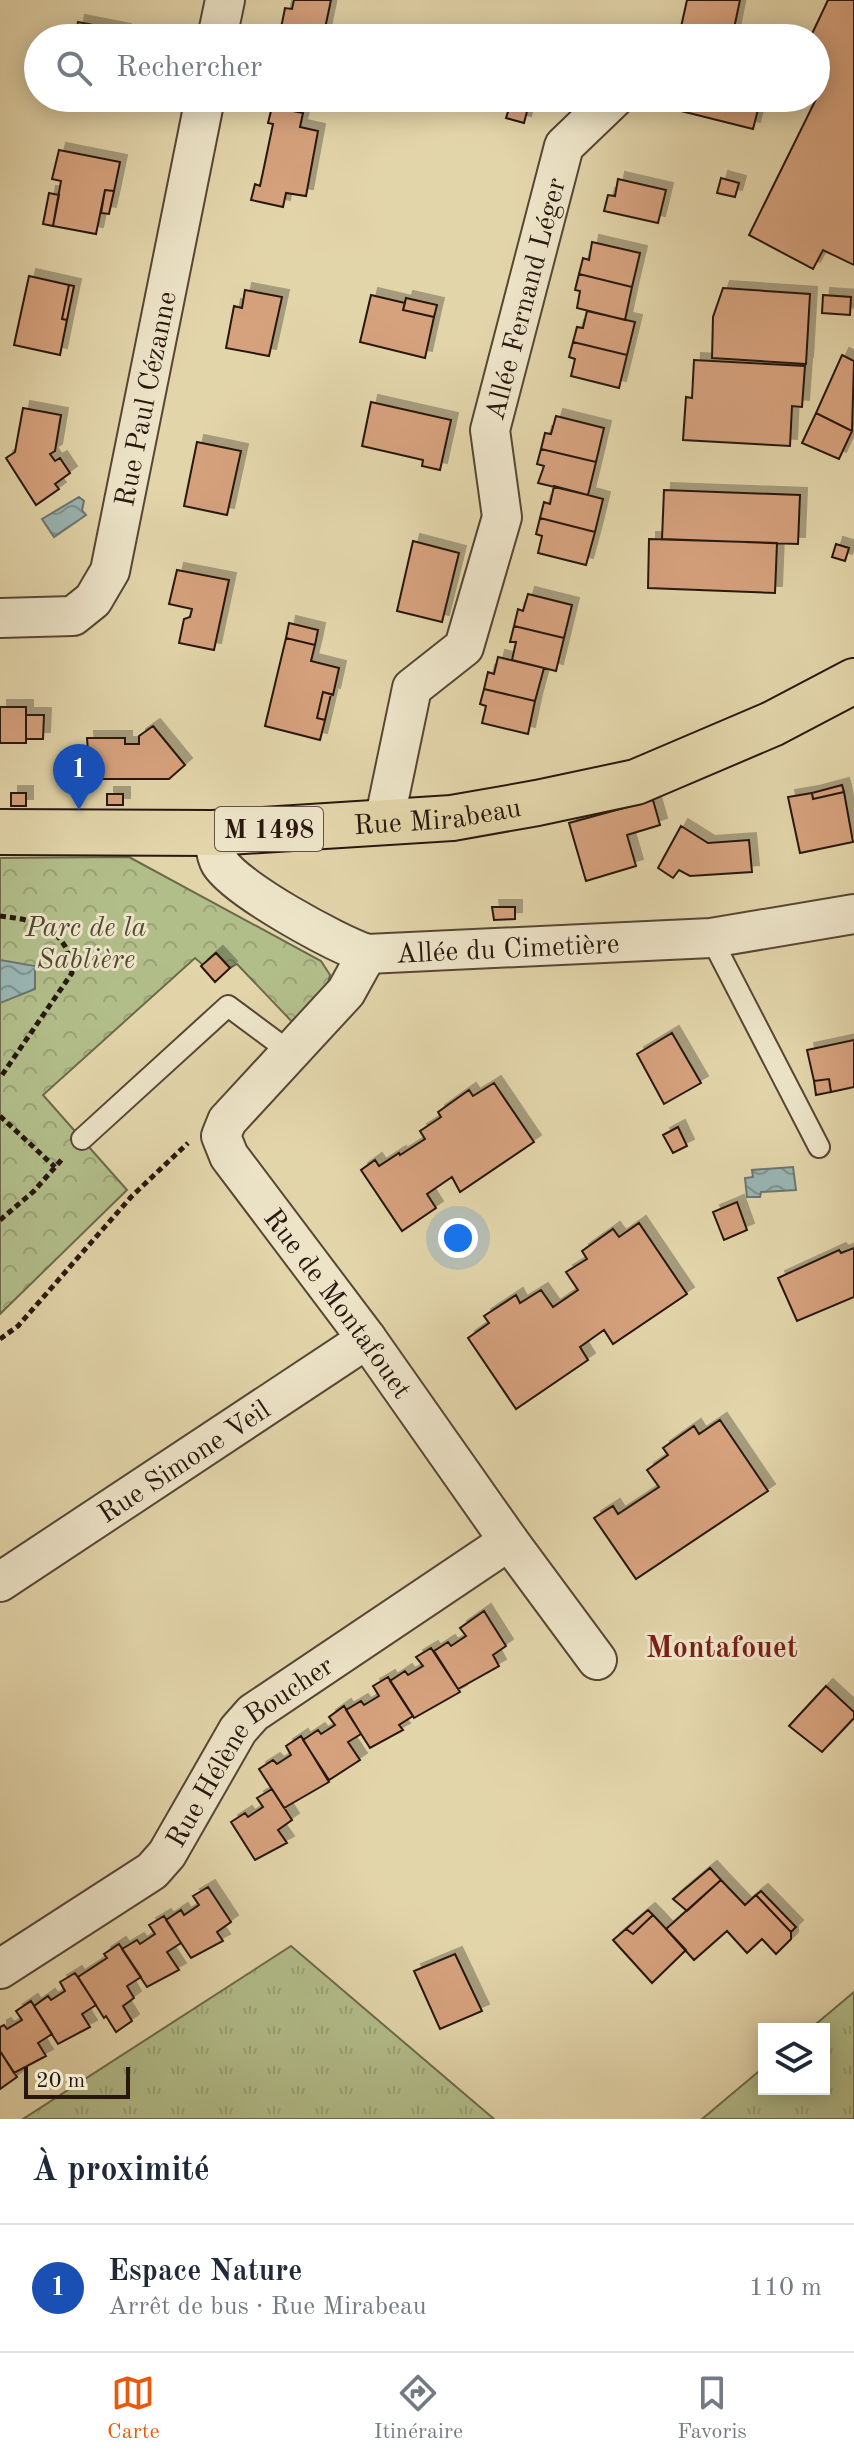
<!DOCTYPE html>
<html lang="fr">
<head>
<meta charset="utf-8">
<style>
	:root { --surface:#fff; --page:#f6f6f7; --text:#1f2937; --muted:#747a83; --line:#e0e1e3; --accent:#ea580c }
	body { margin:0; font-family:"Old Standard TT",serif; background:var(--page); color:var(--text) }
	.controls { position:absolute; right:24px; bottom:24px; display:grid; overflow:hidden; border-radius:0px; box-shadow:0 4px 20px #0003 }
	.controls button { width:72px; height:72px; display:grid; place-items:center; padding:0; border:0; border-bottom:2px solid var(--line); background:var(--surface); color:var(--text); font:40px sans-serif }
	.scale { position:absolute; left:24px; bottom:20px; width:106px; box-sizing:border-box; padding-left:8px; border:4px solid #28170e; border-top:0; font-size:22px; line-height:28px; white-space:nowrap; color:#28170e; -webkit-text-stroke:6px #ede4c8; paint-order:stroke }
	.you { position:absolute; left:458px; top:1238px; width:28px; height:28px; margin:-20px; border:6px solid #fff; border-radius:50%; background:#1a73e8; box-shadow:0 0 0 12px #1a73e833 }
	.badge { display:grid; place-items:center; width:52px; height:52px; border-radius:50%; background:var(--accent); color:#fff; font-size:26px; font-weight:700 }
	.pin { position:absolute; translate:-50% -66px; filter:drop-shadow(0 2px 4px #0008) }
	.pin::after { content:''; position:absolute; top:42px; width:28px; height:24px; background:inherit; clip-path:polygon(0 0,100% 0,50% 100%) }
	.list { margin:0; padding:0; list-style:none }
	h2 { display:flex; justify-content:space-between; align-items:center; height:104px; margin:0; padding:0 32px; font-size:34px }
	h2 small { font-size:26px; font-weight:400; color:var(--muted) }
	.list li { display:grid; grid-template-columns:52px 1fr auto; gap:24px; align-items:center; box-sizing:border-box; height:128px; padding:0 32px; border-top:2px solid var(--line) }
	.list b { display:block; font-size:30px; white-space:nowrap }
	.list p { margin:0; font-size:26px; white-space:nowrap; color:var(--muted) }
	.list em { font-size:26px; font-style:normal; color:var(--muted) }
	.icon { flex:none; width:44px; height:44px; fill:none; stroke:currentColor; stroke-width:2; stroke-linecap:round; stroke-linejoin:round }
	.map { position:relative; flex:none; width:854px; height:2119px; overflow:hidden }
	.search { position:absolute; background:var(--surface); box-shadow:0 4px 20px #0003; left:24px; right:24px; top:24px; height:88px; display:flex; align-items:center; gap:20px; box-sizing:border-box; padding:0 28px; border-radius:44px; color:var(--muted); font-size:30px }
	.sheet { height:232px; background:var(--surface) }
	nav { display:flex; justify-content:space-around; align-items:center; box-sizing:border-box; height:112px; border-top:2px solid var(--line); background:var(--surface); font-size:22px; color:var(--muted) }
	nav a { display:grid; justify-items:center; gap:4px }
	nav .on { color:var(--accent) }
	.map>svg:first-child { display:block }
	.grass { fill:url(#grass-tufts); stroke:#6d6a4c; stroke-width:2 }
	.park { fill:url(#park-crowns); stroke:#6d6a4c; stroke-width:2 }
	.water { fill:url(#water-waves); stroke:#6c7672; stroke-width:2 }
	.building { fill:#d6a27e; stroke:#28170e; stroke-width:2; filter:url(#shadow) }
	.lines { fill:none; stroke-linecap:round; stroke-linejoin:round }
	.service-casing { stroke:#574635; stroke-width:24 }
	.minor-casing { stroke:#574635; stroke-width:42 }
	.primary-casing { stroke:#28170e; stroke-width:48 }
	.path { stroke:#28170e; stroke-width:5; stroke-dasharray:6 4; stroke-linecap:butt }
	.service { stroke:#ede4c8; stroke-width:20 }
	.minor { stroke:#ede4c8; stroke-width:38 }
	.primary { stroke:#e3d5aa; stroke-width:44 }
	.labels { text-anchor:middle; stroke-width:6; stroke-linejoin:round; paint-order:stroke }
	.shield { fill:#ede4c8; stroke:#635446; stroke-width:2 }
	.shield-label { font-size:26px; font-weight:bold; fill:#28170e }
	.street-label { font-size:28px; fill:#28170e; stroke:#ede4c8 }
	.park-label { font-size:28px; font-style:italic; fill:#514933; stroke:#ede4c8 }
	.neighbourhood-label { font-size:30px; font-weight:bold; fill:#7a1f14; stroke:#ede4c8 }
</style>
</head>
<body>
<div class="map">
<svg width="854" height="2119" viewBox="0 0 854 2119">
	<defs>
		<pattern id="grass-tufts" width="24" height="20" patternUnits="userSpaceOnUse" patternTransform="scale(2)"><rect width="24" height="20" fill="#b2be8a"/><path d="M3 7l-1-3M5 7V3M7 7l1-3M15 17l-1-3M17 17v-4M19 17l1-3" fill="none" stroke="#99a376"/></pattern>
		<pattern id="park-crowns" width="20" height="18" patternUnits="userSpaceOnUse" patternTransform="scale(2)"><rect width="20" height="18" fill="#b2be8a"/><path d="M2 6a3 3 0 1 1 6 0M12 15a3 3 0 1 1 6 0" fill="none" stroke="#99a376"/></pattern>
		<pattern id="water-waves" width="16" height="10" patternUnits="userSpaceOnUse" patternTransform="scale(2)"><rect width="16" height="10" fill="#9ab6b4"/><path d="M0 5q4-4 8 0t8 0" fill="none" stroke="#7e9391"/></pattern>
		<filter id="shadow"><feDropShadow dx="7" dy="-7" stdDeviation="0" flood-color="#0004"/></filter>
	</defs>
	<rect width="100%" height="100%" fill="#e3d5aa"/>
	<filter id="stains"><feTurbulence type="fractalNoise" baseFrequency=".0025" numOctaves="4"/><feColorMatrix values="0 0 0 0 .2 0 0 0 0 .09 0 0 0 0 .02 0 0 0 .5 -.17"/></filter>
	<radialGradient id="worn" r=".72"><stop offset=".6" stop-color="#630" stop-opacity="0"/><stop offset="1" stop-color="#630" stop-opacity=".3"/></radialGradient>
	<path class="grass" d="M291,1946L494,2119H23Z
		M854,1992V2119H702L764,2067V2089H824V2029H810Z"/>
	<path class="park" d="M129,857L321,961L330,975L326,992L297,1027L237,964L230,968L216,953L203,965L195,958L43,1095L127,1190L0,1314V858Z"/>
	<path class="water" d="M79,497L84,501L82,510L86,515L54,537L42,519Z
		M0,960L35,966V989L0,1003Z
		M793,1167L796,1190L761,1192L760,1197H747L745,1178L753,1177L752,1170Z"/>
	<path class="building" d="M294,0H331L323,38H279L285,8L292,9Z
		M687,0H740L732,38L681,27Z
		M828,0H854V265L823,250L813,269L749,235L827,77L816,71V38H810Z
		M78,22L124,31L123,38H75Z
		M684,98H761L753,129L681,111Z
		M512,99L529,104L524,123L506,118Z
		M272,107L303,113L300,127L318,131L306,196L286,193L283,207L251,200L255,184L260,186L263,172L273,124L268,123Z
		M59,150L120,162L114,191L105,190L96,234L53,226L61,181L52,179Z
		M721,178L739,183L735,197L717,193Z
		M618,179L666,190L658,223L604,211L608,195L615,196Z
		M105,190L114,191L109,214L101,213Z
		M49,193L59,195L53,226L43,224Z
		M592,242L640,253L632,287L579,274L583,258L589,260Z
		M579,274L632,287L625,320L577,308L580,291L575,290Z
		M29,276L69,285L62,319L67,320L60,355L14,345Z
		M69,285L74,286L67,320L62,319Z
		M723,288L810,294L806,364L712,358L713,317Z
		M245,290L282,297L269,356L226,348L234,306L242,308Z
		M371,295L405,303L403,310L434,317L425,358L360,342Z
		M823,295L851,297L850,315L822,313Z
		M406,298L437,305L434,317L403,310Z
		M587,311L635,322L627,355L573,342L577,327L583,328Z
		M573,342L627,355L619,388L571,376L575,359L569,357Z
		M842,355L854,361L852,431L816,413Z
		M694,360L805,366L802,407L792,406L790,446L683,440L686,397L692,398Z
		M371,402L451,420L440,470L422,466L423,460L362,446Z
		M23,408L61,415L55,451L50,454L55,461L60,458L70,473L55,484L59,489L36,505L6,458L15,452Z
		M816,413L852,431L839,459L802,443Z
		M556,416L604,428L596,462L541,449L545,433L551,434Z
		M197,442L241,451L227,515L184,506Z
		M541,449L596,462L588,495L538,483L544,466L537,464Z
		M554,486L603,499L595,532L540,518L544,502L550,504Z
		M664,490L800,495L798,544L662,539Z
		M540,518L595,532L586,565L538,553L542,536L536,534Z
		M649,539L777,543L775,593L648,588Z
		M413,541L459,553L442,622L397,611Z
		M836,544L849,548L845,561L832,557Z
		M177,570L229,580L214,650L179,643L184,619L190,617L192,609L169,604Z
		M528,594L572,605L564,638L514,626L518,609L523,611Z
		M289,623L318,630L315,645L286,638Z
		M514,626L564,638L556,671L512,660L516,642H510Z
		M286,638L315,645L311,661L339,668L333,695L323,692L317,718L325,720L320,740L265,726Z
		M498,657L544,668L535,701L484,689L488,672L494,674Z
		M484,689L535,701L528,734L482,723L486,706L480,704Z
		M323,692L331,694L325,720L317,718Z
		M0,707H26V743H0Z
		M26,715H44L43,739H26Z
		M153,726L185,765L169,779H90L87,738H125V744H139V736Z
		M842,785L844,792L813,799L812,793Z
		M844,792L853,842L800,853L788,797L812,793L813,799Z
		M11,793H26V806H11Z
		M107,794H123V805H107Z
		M653,800L660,825L627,835L636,866L586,881L569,823Z
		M681,826L708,843L749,840L752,872L690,876L679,870L673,878L658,868Z
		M492,907H515V919L494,920Z
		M216,953L230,968L215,982L201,966Z
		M672,1033L701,1083L664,1104L637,1054Z
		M854,1040V1087L831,1092L829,1079L814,1081L807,1050Z
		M829,1079L831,1092L816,1095L814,1081Z
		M494,1083L534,1142L460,1192L452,1177L427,1194L436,1208L402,1231L361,1170L375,1160L379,1166L399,1153L400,1155L425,1139L420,1131L441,1117L438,1112L469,1090L473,1096Z
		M678,1127L687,1146L673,1153L663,1135Z
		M737,1202L747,1230L724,1240L713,1212Z
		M639,1223L687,1294L613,1344L604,1330L580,1347L588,1360L516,1409L468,1338L489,1323L484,1316L516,1295L520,1303L541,1290L553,1307L578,1290L566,1272L587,1259L582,1251L613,1229L619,1237Z
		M854,1248V1297L797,1321L778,1278L839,1250L841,1253Z
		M720,1420L768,1491L636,1579L594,1518L613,1506L618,1514L659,1487L647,1470L668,1455L663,1448L694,1426L699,1434Z
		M484,1611L506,1646L493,1655L499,1666L458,1689L434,1651L448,1642L451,1646L466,1636L460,1628Z
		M431,1648L460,1692L414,1718L390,1681L405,1671L408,1675L423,1666L416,1657Z
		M388,1677L413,1716L399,1725L403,1730L370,1748L346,1710L361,1701L364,1705L379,1696L373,1686Z
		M826,1686L854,1712V1718L822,1752L789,1726Z
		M344,1706L361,1734L348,1742L360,1760L329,1780L303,1740L318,1730L321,1734L335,1725L329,1717Z
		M301,1736L329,1782L284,1808L259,1769L273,1760L277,1764L291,1755L286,1746Z
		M272,1789L292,1820L278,1830L287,1843L255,1860L231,1822L245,1813L248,1817L263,1807L257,1798Z
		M710,1868L721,1880L687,1911L673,1899Z
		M721,1880L745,1905L756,1895L791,1932V1939L776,1954L762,1939L747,1953L727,1931L694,1960L666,1929Z
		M208,1887L231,1922L217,1932L223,1941L191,1958L166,1920L181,1910L184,1915L199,1905L193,1896Z
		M761,1891L796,1927L791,1932L756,1895Z
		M648,1910L653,1915L633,1934L626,1929Z
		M653,1915L686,1950L652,1983L613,1940L626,1929L633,1934Z
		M164,1916L181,1943L167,1952L179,1970L147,1987L122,1949L137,1940L140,1944L155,1934L149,1925Z
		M119,1944L141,1977L127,1986L134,1998L123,2006L132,2021L116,2032L106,2016L104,2018L78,1977L107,1958L104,1954Z
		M455,1954L482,2011L440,2029L414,1971Z
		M75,1973L96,2005L82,2014L90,2027L58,2044L34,2006L48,1996L51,2000L65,1991L60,1982Z
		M31,2001L52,2034L38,2043L46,2056L14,2073L0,2051V2027L4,2025L7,2029L22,2020L16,2011Z
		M0,2051L17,2077L0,2089Z"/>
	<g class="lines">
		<defs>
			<path id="service" d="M711,938L819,1147
				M82,1139L228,1006L290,1052"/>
			<g id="minor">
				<path d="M217,38L225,0"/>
				<path id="s1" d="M0,618L73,616L93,600L110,571L205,98"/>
				<path id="s2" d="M384,822L412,688L464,647L502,517L490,430L564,146L614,98"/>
				<path id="s3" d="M213,833C215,842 215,855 220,863C237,890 335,943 367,954L711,938L854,914"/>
				<path id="s4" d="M367,954L346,992L227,1121L221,1136L229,1156L367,1339L509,1541L597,1660"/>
				<path id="s5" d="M0,1582L367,1339"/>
				<path id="s6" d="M0,1969L152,1871L167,1854L238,1730L253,1713L509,1541"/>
			</g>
			<g id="primary">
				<path id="s7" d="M0,832L213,833L452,818L537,803L636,782L772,724L854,681"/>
			</g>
		</defs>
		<use href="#service" class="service-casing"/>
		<use href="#minor" class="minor-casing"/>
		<use href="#primary" class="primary-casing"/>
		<path class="path" d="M0,916C25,919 52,922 66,948C69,955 70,965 72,973L0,1078
			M0,1116L55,1167
			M0,1220L34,1191L64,1157
			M0,1339L18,1326L131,1197L188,1143"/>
		<use href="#service" class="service"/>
		<use href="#minor" class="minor"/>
		<use href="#primary" class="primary"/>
	</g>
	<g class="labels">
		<rect class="shield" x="215" y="807" width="108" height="44" rx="6"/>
		<g class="shield-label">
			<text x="269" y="838">M 1498</text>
		</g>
		<g class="street-label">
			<text dy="10" stroke="none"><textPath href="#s2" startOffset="562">Allée Fernand Léger</textPath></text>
			<text dy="10" stroke="none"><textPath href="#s1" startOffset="308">Rue Paul Cézanne</textPath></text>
			<text dy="10" stroke="none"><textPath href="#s7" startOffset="438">Rue Mirabeau</textPath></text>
			<text dy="10" stroke="none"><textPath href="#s3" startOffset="346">Allée du Cimetière</textPath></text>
			<text dy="10" stroke="none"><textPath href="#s4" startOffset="440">Rue de Montafouet</textPath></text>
			<text dy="10" stroke="none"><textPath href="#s5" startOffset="220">Rue Simone Veil</textPath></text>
			<text dy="10" stroke="none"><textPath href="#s6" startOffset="338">Rue Hélène Boucher</textPath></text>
		</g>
		<g class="park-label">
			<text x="86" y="936">Parc de la<tspan x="86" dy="32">Sablière</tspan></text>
		</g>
		<g class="neighbourhood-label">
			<text x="722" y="1657">Montafouet</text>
		</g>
	</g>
	<rect width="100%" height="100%" filter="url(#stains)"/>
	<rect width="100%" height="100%" fill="url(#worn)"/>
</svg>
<div class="controls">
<button><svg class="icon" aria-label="layers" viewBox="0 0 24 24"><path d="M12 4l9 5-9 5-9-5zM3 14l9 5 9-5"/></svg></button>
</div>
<div class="scale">20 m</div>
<div class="you"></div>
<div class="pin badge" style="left:79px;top:810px;background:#1a4fb4">1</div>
<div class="search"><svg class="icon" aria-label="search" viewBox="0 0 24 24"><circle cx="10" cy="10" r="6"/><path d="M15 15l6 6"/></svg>Rechercher</div>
</div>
<section class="sheet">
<h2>À proximité<small></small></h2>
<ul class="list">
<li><span class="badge" style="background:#1a4fb4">1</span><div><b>Espace Nature</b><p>Arrêt de bus · Rue Mirabeau</p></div><em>110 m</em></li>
</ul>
</section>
<nav>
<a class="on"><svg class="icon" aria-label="map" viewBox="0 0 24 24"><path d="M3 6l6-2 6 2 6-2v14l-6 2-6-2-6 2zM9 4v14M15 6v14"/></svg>Carte</a>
<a><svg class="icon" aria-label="directions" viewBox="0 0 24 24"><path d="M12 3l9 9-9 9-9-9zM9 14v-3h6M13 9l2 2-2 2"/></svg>Itinéraire</a>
<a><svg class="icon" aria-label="saved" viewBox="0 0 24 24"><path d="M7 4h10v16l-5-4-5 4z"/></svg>Favoris</a>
</nav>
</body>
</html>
